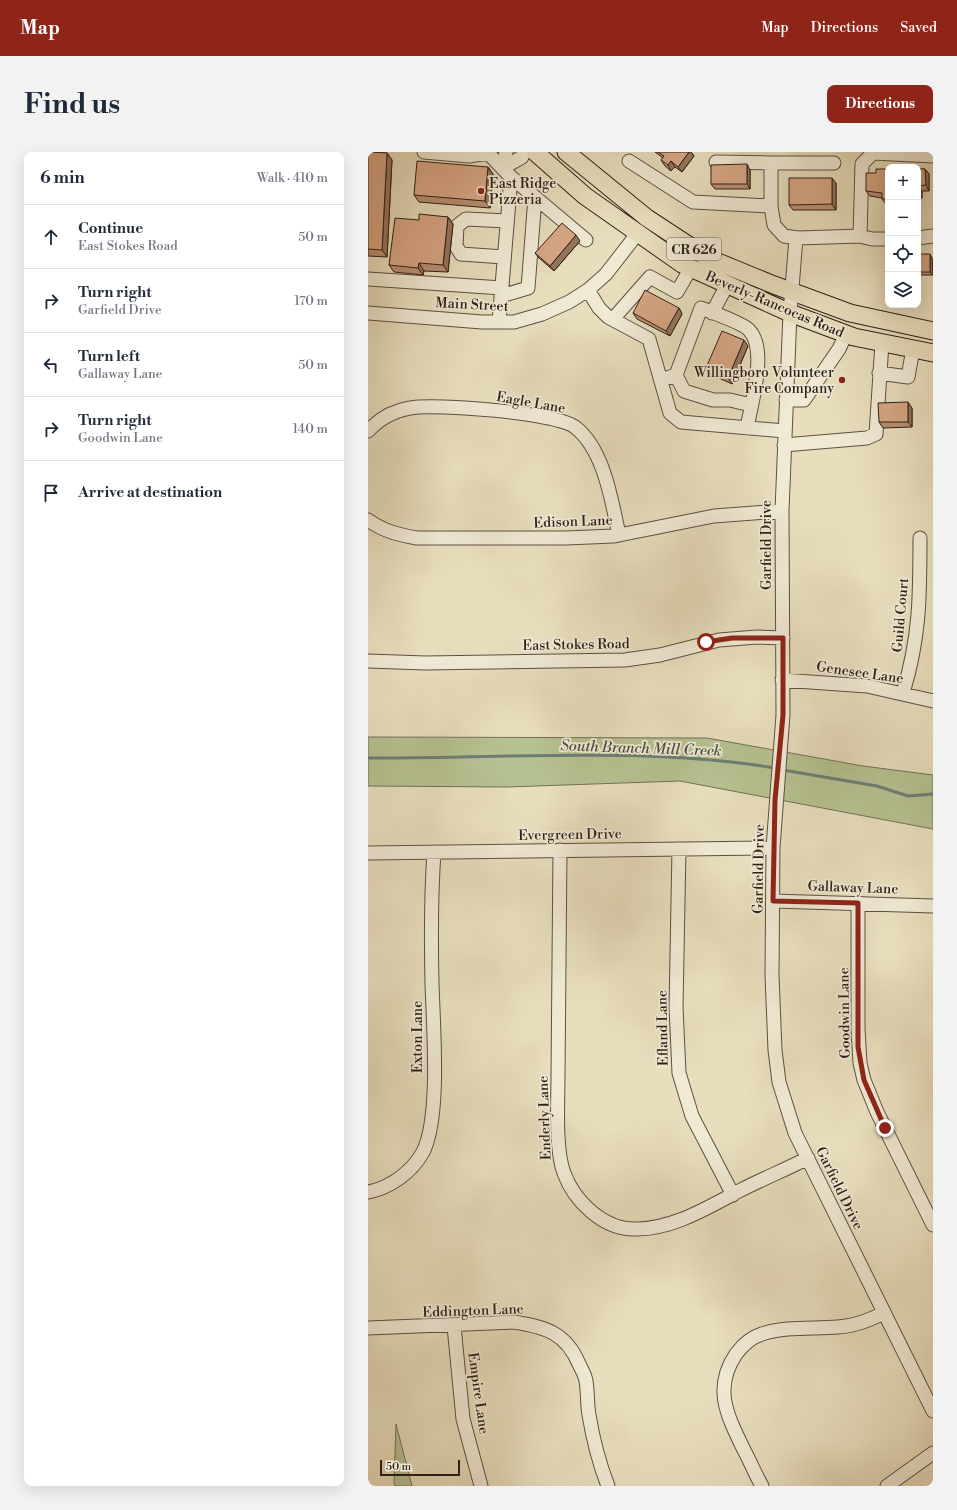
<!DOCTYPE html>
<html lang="en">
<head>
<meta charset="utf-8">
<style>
	:root { --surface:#fff; --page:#f2f2f3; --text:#1f2937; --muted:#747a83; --line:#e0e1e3; --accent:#8f2418 }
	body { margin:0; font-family:"Libre Bodoni",serif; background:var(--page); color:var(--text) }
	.controls { position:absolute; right:12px; top:12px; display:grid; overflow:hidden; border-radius:8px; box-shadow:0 4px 16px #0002 }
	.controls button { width:36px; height:36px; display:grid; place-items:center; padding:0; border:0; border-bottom:1px solid var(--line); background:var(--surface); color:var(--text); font:20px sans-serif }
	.scale { position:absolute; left:12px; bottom:10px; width:80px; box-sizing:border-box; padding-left:4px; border:2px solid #2e211a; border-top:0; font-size:11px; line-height:14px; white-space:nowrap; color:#2e211a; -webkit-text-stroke:3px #f0ead5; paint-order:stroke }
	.stop { position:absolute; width:12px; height:12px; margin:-9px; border:3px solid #8f2418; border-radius:50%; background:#fff }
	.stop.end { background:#8f2418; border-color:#fff; box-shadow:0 1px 4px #0008 }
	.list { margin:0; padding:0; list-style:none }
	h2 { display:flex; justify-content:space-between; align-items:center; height:52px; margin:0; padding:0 16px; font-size:17px }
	h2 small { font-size:13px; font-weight:400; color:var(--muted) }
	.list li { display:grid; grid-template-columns:26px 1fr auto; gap:12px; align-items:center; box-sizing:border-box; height:64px; padding:0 16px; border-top:1px solid var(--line) }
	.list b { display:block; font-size:15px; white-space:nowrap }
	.list p { margin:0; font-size:13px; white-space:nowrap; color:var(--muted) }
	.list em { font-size:13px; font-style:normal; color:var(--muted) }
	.icon { flex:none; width:22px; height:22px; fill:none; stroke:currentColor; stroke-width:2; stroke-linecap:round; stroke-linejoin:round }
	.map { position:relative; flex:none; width:565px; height:1334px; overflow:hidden; border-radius:8px }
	header { display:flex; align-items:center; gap:24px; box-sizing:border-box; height:56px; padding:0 20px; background:var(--accent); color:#fff }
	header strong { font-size:19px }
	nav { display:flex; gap:22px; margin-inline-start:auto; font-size:14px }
	.intro { display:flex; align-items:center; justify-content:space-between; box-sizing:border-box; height:96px; padding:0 24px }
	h1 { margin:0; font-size:28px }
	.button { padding:10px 18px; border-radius:8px; background:var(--accent); color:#fff; font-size:14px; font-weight:700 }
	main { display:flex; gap:24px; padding:0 24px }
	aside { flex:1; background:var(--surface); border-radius:8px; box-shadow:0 4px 16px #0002 }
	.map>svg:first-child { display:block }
	.green { fill:#b6c191; stroke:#727156 }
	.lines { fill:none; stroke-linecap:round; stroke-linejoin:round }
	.stream { stroke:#6d7e76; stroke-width:3 }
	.minor-casing { stroke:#5c5043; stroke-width:15 }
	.major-casing { stroke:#2e211a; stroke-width:19 }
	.minor { stroke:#f0ead5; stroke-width:13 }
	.major { stroke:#e8debe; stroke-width:17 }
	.wall { fill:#b98f72; stroke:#2e211a }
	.shaded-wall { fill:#96745d; stroke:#2e211a }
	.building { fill:#d7a685; stroke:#2e211a }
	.route { stroke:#8f2418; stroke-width:5 }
	.poi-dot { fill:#8f2418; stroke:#f0ead5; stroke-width:1.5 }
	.labels { text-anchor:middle; stroke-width:3.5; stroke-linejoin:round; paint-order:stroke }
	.shield { fill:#f0ead5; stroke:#685d52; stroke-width:1 }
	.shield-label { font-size:13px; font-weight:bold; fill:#2e211a }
	.poi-label { font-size:14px; fill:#2e211a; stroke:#f0ead5; text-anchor:start }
	.street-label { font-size:14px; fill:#2e211a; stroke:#f0ead5 }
	.water-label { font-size:15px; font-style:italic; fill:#4e5048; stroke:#f0ead5 }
</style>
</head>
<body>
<header>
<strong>Map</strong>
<nav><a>Map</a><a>Directions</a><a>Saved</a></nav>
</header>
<div class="intro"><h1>Find us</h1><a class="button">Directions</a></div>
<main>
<aside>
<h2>6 min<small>Walk · 410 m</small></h2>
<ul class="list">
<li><svg class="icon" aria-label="ahead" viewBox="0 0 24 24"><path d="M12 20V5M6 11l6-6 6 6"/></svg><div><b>Continue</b><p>East Stokes Road</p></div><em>50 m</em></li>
<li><svg class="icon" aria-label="right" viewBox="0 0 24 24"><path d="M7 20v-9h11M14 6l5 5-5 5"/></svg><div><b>Turn right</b><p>Garfield Drive</p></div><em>170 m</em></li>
<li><svg class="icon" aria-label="left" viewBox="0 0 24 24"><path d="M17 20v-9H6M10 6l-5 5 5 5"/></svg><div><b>Turn left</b><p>Gallaway Lane</p></div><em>50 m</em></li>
<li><svg class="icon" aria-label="right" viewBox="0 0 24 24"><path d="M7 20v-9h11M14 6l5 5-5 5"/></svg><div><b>Turn right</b><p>Goodwin Lane</p></div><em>140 m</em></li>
<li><svg class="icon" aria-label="arrive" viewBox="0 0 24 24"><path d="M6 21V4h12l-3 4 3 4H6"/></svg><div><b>Arrive at destination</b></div></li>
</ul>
</aside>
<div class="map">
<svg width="565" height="1334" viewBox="0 0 565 1334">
	<rect width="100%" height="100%" fill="#e8debe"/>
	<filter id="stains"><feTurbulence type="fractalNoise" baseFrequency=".005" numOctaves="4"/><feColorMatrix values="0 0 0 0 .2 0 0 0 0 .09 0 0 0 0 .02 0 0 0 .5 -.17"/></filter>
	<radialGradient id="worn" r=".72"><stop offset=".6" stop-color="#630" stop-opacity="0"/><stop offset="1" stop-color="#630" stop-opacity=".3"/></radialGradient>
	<path class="green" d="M0,585L339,586L495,614L565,623V677L312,629L139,635L0,634Z
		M28,1272L44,1334H27L26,1331Z"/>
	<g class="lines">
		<path class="stream" d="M0,606C136,607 273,594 407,616
			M415,618L509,634L540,644L565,642"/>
		<defs>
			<path id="minor" d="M56,0L101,4L120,1
				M119,0L143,25L218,88
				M261,9L325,50L403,54L406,73L416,84L430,86L492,84L504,87H520
				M348,10L403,11V54
				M403,11H466
				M135,16L154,5L156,0
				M135,16L138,0
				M492,84L494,12L505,1L565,4
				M428,86L422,161L414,359L415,563L405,696L404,823L407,898L411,930L427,981L565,1259
				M550,86L565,84
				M136,105L93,102L88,94L89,74L98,67L139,69
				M0,127L134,136
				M220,138L231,156L240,165L281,187L302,261L313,270L417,279
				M133,144L160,136L167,45
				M0,161L114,170H146L174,162L201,150L220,138L238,122L269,82
				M344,161L359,133
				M245,167L282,125L309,140L323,116
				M131,170L143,25
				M511,221L540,225L545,197
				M308,223L316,239L345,248H362L383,253
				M293,228L308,223L333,156C343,160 375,171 381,178C400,197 383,252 379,276
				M418,248H436L471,197L478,182
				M0,279C11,267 25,259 42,256C67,251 189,261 207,275C236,297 244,350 251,383
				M416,293L499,286L508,282L514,191
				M0,368C15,379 31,383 49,386H198L246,384L346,364L414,359
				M0,509L57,511L257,508L292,503L351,488L389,485L415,486
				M414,528L499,534L565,549
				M535,541C552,485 552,444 552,386
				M311,697L308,855L311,921L324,964L365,1043
				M192,698C191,773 190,848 190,924C190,950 187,998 196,1021C206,1049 235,1077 266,1077C303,1078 339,1056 371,1039C394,1027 417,1018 440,1006
				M0,701L405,696
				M405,749L565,754
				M490,751V877L492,911L496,928L509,960L565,1073
				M0,1040C22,1036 44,1020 55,1000C73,964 65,872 64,831C63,787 63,743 66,700
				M86,1174L95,1267L113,1334
				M0,1176L146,1170C178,1175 198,1181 211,1212C214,1218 217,1223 218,1229C220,1241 219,1252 221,1263C225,1287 231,1311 240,1334
				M394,1334C387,1322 382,1309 375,1296C359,1263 345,1236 368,1202C374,1194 384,1185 394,1182C418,1174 445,1177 470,1175C487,1174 501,1168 516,1161
				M519,1334L565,1301"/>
			<path id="major" d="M167,0L217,44L314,112L422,161L486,185L565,201
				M198,0L279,66L340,106L406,133L482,161L565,179"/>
		</defs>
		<use href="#minor" class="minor-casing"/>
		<use href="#major" class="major-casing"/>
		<use href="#minor" class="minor"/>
		<use href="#major" class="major"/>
	</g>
	<path class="wall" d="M0,0L19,1L24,8L19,105L0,104Z
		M287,0H323L326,4L314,20L307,15L303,19L297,14L293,8L295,6Z
		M120,15L125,22L122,56L51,50L46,43Z
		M520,17V52H518L514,47V46L502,44L498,39L508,21Z
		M550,17H557L561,22V39H554V46H550Z
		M382,18V37H347L343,32Z
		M468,31V58H425L421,53Z
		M80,65L85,72L80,120L56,119L55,123L26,120L21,113L51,68Z
		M212,89L186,119L171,106L167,101Z
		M550,102L564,106L565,123H550Z
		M311,156L314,162L302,184L269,167L265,161Z
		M380,194L364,232L342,222L338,216Z
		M544,256V275L515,276L511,270Z"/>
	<path class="shaded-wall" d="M321,0H323L326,4L314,20L310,15Z
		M19,1L24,8L19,105L14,98Z
		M303,9L307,15L303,19L300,13Z
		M379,12L382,18V37L379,32Z
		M120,15L125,22L122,56L117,49Z
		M557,17L561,22V39L558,33Z
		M464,26L468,31V58L464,52Z
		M550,34L554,39V46L550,40Z
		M80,65L85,72L80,120L75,113Z
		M208,83L212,89L186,119L182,114Z
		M562,102L564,106L565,123L562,120Z
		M51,111L56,119L55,123L50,116Z
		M311,156L314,162L302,184L298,179Z
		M376,188L380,194L364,232L360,226Z
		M540,250L544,256V275L540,270Z"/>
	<path class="building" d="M0,0L19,1L14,98L0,97Z
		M290,0H321L310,15L303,9L300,13L293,8L296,4Z
		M49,9L120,15L117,49L46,43Z
		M379,12V32H343V13Z
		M508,17H520V47H514V41L498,39V21H508Z
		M550,17H557L558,33L550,34Z
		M421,26H464V52L421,53Z
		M51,62L80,65L75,113L51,111L50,116L21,113L27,66L51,68Z
		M194,71L208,83L182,114L167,101Z
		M550,102H562V120H550Z
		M277,138L311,156L298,179L265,161Z
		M354,179L376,188L360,226L338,216Z
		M540,250V270H511L510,251Z"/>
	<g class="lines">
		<path class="route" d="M338,490L364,486H415V563L407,648L405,749L490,751V895L496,928L517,976"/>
	</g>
	<g class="poi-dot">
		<circle cx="113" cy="39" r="4"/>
		<circle cx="474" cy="228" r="4"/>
	</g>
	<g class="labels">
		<rect class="shield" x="299" y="86" width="54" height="22" rx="3"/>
		<g class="shield-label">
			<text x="326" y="102">CR 626</text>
		</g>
		<g class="poi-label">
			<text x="121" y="36">East Ridge<tspan x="121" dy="16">Pizzeria</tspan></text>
			<text x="466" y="225" text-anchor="end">Willingboro Volunteer<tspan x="466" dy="16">Fire Company</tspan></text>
		</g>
		<g class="street-label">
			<text transform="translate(104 152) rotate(3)" y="5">Main Street</text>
			<text transform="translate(407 152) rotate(23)" y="5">Beverly-Rancocas Road</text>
			<text transform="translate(163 250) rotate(10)" y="5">Eagle Lane</text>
			<text transform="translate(205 369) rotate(-2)" y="5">Edison Lane</text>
			<text transform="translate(398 393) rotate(-90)" y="5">Garfield Drive</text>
			<text transform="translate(532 463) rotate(-85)" y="5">Guild Court</text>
			<text transform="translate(208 492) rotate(-1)" y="5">East Stokes Road</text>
			<text transform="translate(492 520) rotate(8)" y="5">Genesee Lane</text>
			<text transform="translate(202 682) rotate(-1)" y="5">Evergreen Drive</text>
			<text transform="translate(390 717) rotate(-89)" y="5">Garfield Drive</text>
			<text transform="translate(485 735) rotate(2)" y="5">Gallaway Lane</text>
			<text transform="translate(476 861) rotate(-91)" y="5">Goodwin Lane</text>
			<text transform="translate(294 876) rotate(-91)" y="5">Efland Lane</text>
			<text transform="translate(49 885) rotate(-90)" y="5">Exton Lane</text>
			<text transform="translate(176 966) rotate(-92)" y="5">Enderly Lane</text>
			<text transform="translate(472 1036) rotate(64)" y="5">Garfield Drive</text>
			<text transform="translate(105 1158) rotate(-2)" y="5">Eddington Lane</text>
			<text transform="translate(111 1241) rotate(82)" y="5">Empire Lane</text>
		</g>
		<g class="water-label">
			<text transform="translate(273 596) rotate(2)" y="5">South Branch Mill Creek</text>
		</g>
	</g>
	<rect width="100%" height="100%" filter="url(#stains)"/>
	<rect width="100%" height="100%" fill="url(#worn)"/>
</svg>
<div class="controls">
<button>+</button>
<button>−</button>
<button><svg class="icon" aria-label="locate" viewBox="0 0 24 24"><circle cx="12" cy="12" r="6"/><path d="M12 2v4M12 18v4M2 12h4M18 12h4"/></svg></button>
<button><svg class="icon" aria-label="layers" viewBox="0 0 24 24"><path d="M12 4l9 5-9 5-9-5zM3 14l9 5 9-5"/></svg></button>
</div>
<div class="scale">50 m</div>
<div class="stop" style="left:338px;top:490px"></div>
<div class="stop end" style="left:517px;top:976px"></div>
</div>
</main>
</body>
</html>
